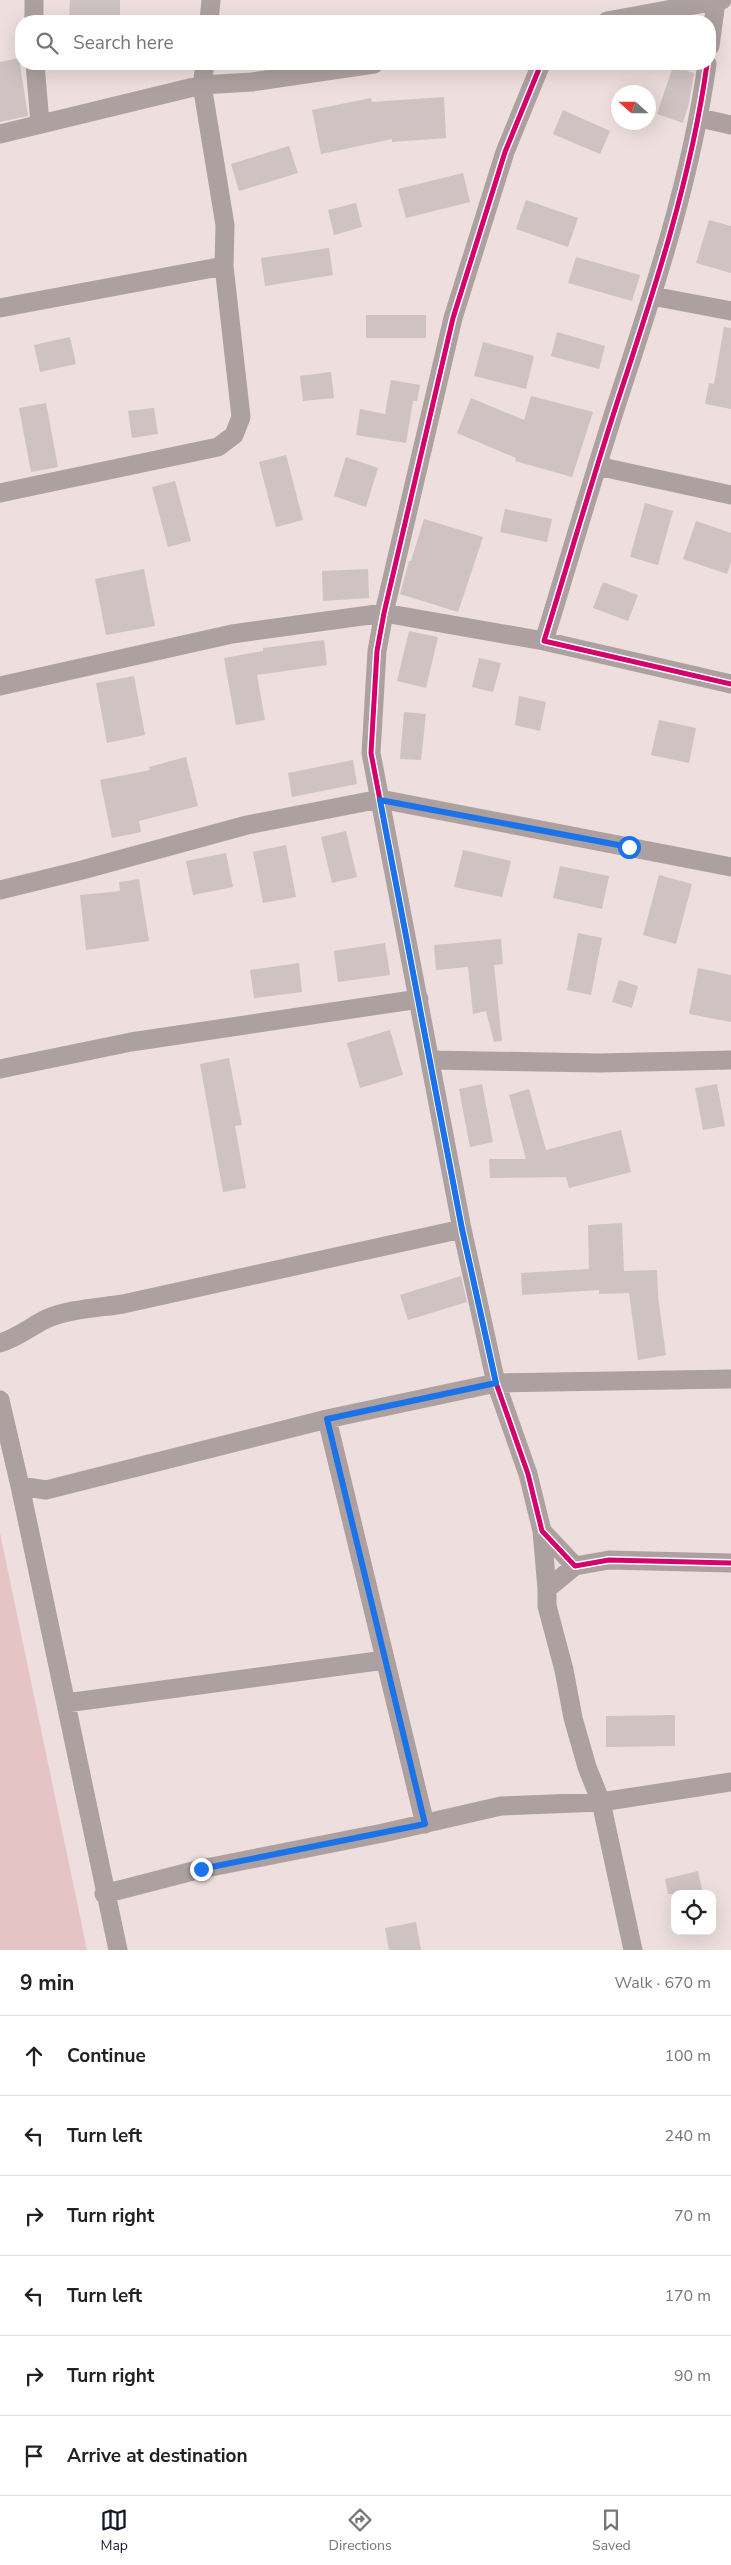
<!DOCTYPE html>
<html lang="en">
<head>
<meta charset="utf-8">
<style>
	:root { --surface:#fff; --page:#f2f2f2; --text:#222; --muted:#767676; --line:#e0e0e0; --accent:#111827 }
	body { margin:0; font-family:"Nunito Sans",sans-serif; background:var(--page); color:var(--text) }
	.controls { position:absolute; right:15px; bottom:15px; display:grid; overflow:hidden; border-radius:10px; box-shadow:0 5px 20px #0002 }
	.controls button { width:45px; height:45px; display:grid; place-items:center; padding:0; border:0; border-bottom:1px solid var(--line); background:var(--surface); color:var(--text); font:25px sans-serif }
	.compass { position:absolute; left:611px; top:85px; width:45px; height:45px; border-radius:50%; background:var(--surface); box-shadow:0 5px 20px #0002; rotate:291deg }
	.stop { position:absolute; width:15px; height:15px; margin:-11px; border:4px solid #1a73e8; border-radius:50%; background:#fff }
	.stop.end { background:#1a73e8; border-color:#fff; box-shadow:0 1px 5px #0008 }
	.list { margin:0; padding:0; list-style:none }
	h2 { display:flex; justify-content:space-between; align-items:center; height:65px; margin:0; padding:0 20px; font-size:21px }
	h2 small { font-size:16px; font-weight:400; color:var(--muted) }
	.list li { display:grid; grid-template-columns:32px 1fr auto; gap:15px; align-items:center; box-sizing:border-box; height:80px; padding:0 20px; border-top:1px solid var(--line) }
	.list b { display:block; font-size:19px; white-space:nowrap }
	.list em { font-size:16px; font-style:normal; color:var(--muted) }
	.icon { flex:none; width:28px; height:28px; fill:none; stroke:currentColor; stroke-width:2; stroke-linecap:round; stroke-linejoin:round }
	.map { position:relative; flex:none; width:731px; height:1950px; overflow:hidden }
	.search { position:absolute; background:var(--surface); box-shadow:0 5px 20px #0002; left:15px; right:15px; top:15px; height:55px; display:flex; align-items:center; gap:12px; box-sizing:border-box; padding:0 18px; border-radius:20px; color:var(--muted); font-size:19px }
	.sheet { height:545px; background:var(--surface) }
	nav { display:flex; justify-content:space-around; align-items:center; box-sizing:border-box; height:70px; border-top:1px solid var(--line); background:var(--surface); font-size:14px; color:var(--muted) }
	nav a { display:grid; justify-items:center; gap:2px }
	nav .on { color:var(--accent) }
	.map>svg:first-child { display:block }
	.green { fill:#e6c3c4 }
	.building { fill:#cec2c2 }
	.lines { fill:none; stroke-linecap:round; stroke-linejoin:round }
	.minor { stroke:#ada0a0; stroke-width:19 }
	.cycleway-casing { stroke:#fff; stroke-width:8 }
	.cycleway { stroke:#d6006c; stroke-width:5 }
	.route { stroke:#1a73e8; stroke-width:6 }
</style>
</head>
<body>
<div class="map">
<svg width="731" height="1950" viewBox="0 0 731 1950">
	<rect width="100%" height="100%" fill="#eedede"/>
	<path class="green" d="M0,1533L87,1950H0Z"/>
	<path class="building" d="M70,0H120V21H69Z
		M19,58L28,116L0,122V62Z
		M673,66L694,73L689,103L683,123L657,114Z
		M444,97L446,138L392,142V139L321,154L312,110L371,98L372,102Z
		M563,110L610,131L600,154L553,134Z
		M289,146L298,173L239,191L231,164Z
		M463,173L470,202L406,218L398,189Z
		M526,200L578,218L568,247L516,229Z
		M356,203L362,227L334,235L328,210Z
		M709,220L731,226V273L696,263Z
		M329,248L333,275L265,286L261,258Z
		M576,257L640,275L632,301L568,283Z
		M366,315H426V338H366Z
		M724,327L731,328V409L705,404L709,383L714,384Z
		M557,332L605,346L599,369L551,356Z
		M70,337L76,364L40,372L34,345Z
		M483,342L534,356L526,389L474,376Z
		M331,372L334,398L303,401L300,376Z
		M391,380L420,385L417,401H413L406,443L356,435L360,409L385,414Z
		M531,396L593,412L572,477L515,461L516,458L457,433L471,398L524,420Z
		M46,403L58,467L31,472L19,408Z
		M154,408L158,434L132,438L128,411Z
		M286,455L303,520L276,527L259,462Z
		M346,457L378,468L366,507L334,496Z
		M175,481L191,541L168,547L152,487Z
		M645,503L673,511L658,565L630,557Z
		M505,509L552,519L547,542L500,532Z
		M424,519L483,537L458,612L400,594L409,561H411Z
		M696,521L731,533V562L727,574L683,559Z
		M144,569L155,626L106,635L95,579Z
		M368,569L369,598L323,601L322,571Z
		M603,582L638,595L628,621L593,608Z
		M409,631L438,637L426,688L397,681Z
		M324,640L327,665L257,675L265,720L236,725L224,658L263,651V648Z
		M479,658L501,663L493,692L472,687Z
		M134,676L145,735L107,743L96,683Z
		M519,696L546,702L540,731L515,725Z
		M404,712L426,714L421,760L400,759Z
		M659,720L696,728L689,763L651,755Z
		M186,757L198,806L139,821L141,832L112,838L100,780L150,770L149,767Z
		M353,760L357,784L292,797L288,773Z
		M346,831L357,877L332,883L321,837Z
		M286,845L296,897L263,903L253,852Z
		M463,850L511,861L502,897L454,887Z
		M226,853L233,887L193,895L186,861Z
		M560,866L609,876L602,909L553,898Z
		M659,875L692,884L676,944L643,935Z
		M139,879L149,941L86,950L80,895L120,891L119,882Z
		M578,933L602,938L591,995L567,990Z
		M501,939L503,964L494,965L502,1041L494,1042L486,1011L473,1014L468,967L436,970L434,945Z
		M385,943L390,975L338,982L334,951Z
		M299,963L302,992L254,998L250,970Z
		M698,968L731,975V1022L689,1014Z
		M619,980L638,986L632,1008L612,1002Z
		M390,1030L403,1075L360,1088L347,1043Z
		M229,1058L242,1125L235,1126L246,1188L223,1192L200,1064Z
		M482,1084L493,1142L470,1147L459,1089Z
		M717,1084L725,1126L703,1130L695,1088Z
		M529,1089L546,1150L621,1130L631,1172L569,1188L566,1177L490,1178L489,1159H526L509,1095Z
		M622,1223L624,1271L657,1270L658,1296L666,1355L638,1360L629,1293L599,1294V1290L522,1295L521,1273L589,1269L588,1225Z
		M461,1276L467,1302L408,1320L400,1295Z
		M675,1715V1746L606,1747V1716Z
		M698,1871L703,1894H668L665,1879Z
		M416,1922L421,1950H389L385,1928Z"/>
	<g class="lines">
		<path class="minor" d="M34,0V21
			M209,21L211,0
			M607,21L722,0
			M710,46L716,2
			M35,64L40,123
			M541,64L505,152L453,318L384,613L377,651L371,753L462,1229L496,1383L528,1474L542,1531L575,1566L609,1560L731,1563
			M707,64C691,180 653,294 616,406C591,484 568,563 544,641L731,684
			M700,118L731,125
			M0,134L202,85L252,82L374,64
			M652,296L731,311
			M0,308L224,266
			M597,466L731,495
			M0,493L218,447L234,435L241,417L224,266L225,225L202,85L205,64
			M0,686L232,634L384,613L544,641
			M0,890L82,870L247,825L380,799L731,867
			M431,1060L599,1063L731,1060
			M0,1069L131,1042L419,999
			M0,1343C17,1338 30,1327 46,1319C69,1309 97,1308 123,1304L462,1229
			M0,1400L20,1486L118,1950
			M327,1419L425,1824
			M20,1486L46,1490L327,1419L496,1383L731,1379
			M542,1531L547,1589
			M575,1566L547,1589V1606L564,1670L573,1718L587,1767L601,1802L633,1950
			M66,1703L385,1660
			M104,1894L201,1869L383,1833L501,1806L601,1802L731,1782"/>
		<defs>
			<path id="cycleway" d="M541,64L505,152L453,318L384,613L377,651L371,753L462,1229L496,1383L528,1474L542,1531L575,1566L609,1560L731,1563
				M707,64C691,180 653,294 616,406C591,484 568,563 544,641L731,684"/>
		</defs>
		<use href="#cycleway" class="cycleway-casing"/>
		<use href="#cycleway" class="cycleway"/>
	</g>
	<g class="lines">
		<path class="route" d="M201,1869L425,1824L327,1419L496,1383L462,1229L380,800L629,847"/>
	</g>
</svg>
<div class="controls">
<button><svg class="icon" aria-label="locate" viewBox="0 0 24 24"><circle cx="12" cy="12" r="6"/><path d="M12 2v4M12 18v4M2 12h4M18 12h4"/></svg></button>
</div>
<svg class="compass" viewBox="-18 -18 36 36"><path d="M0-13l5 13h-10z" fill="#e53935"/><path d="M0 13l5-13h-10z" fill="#767676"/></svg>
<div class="stop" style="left:629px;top:847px"></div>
<div class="stop end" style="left:201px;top:1869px"></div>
<div class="search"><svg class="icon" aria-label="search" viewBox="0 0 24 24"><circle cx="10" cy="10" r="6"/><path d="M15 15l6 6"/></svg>Search here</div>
</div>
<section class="sheet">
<h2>9 min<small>Walk · 670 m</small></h2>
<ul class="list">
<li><svg class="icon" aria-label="ahead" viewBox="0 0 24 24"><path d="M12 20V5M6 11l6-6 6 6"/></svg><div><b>Continue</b></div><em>100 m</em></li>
<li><svg class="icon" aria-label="left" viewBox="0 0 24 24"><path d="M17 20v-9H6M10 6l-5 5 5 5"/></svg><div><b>Turn left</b></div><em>240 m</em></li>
<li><svg class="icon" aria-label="right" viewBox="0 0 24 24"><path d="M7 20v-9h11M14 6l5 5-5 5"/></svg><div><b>Turn right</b></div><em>70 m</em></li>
<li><svg class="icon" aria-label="left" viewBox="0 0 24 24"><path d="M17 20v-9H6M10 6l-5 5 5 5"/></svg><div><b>Turn left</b></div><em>170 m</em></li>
<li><svg class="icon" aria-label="right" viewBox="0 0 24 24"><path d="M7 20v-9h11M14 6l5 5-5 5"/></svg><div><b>Turn right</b></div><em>90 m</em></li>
<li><svg class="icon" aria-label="arrive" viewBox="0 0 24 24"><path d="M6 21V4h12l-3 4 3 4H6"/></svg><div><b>Arrive at destination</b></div></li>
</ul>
</section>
<nav>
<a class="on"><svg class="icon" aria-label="map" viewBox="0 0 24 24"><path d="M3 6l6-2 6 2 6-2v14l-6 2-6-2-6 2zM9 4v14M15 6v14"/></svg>Map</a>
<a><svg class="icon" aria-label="directions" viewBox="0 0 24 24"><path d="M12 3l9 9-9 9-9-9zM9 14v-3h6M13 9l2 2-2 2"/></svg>Directions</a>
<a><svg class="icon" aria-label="saved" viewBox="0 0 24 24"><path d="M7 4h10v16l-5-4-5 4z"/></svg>Saved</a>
</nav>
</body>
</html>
